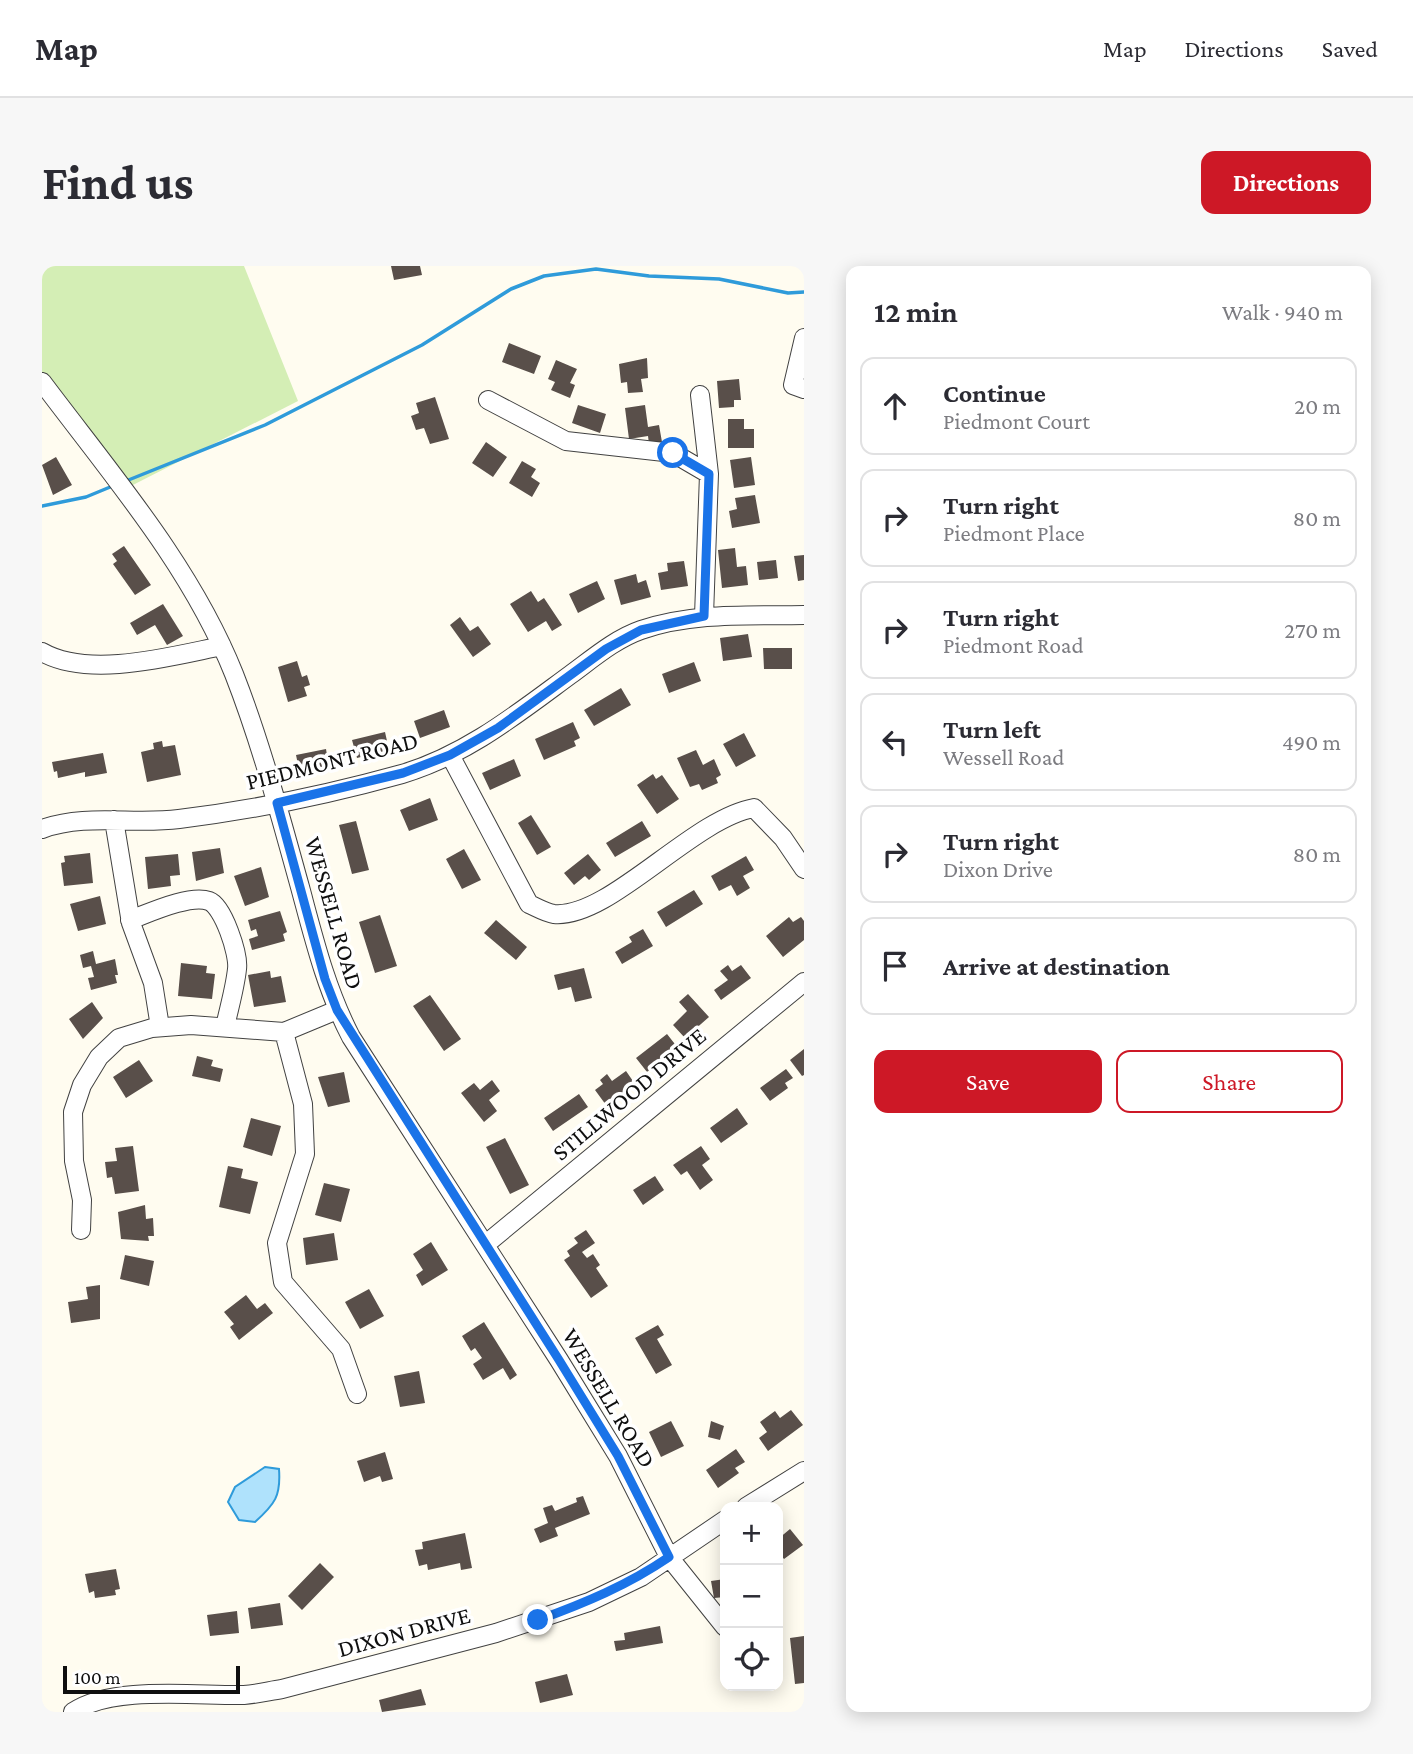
<!DOCTYPE html>
<html lang="en">
<head>
<meta charset="utf-8">
<style>
	:root { --surface:#fff; --page:#f7f7f7; --text:#2b2b33; --muted:#7c7c81; --line:#e1e1e2; --accent:#cd1826 }
	body { margin:0; font-family:"Crimson Pro",serif; background:var(--page); color:var(--text) }
	.controls { position:absolute; right:21px; bottom:21px; display:grid; overflow:hidden; border-radius:14px; box-shadow:0 4px 18px #0003 }
	.controls button { width:63px; height:63px; display:grid; place-items:center; padding:0; border:0; border-bottom:2px solid var(--line); background:var(--surface); color:var(--text); font:35px sans-serif }
	.scale { position:absolute; left:21px; bottom:18px; width:177px; box-sizing:border-box; padding-left:7px; border:4px solid #0f0f0f; border-top:0; font-size:19px; line-height:24px; white-space:nowrap; color:#0f0f0f; -webkit-text-stroke:5px #fff; paint-order:stroke }
	.stop { position:absolute; width:21px; height:21px; margin:-16px; border:5px solid #1a73e8; border-radius:50%; background:#fff }
	.stop.end { background:#1a73e8; border-color:#fff; box-shadow:0 2px 7px #0008 }
	.list { margin:0; padding:0; list-style:none }
	h2 { display:flex; justify-content:space-between; align-items:center; height:91px; margin:0; padding:0 28px; font-size:30px }
	h2 small { font-size:23px; font-weight:400; color:var(--muted) }
	.list li { display:grid; grid-template-columns:46px 1fr auto; gap:21px; align-items:center; box-sizing:border-box; height:98px; margin:0 14px 14px; padding:0 14px; border:2px solid var(--line); border-radius:14px }
	.list b { display:block; font-size:26px; white-space:nowrap }
	.list p { margin:0; font-size:23px; white-space:nowrap; color:var(--muted) }
	.list em { font-size:23px; font-style:normal; color:var(--muted) }
	.actions { display:flex; gap:14px; padding:21px 28px }
	.actions a { flex:1; padding:16px 0; border:2px solid var(--accent); border-radius:14px; text-align:center; font-size:24px; color:var(--accent) }
	.actions .main { background:var(--accent); color:#fff }
	.icon { flex:none; width:38px; height:38px; fill:none; stroke:currentColor; stroke-width:2; stroke-linecap:round; stroke-linejoin:round }
	.map { position:relative; flex:none; width:762px; height:1446px; overflow:hidden; border-radius:14px }
	header { display:flex; align-items:center; gap:42px; box-sizing:border-box; height:98px; padding:0 35px; background:var(--surface); border-bottom:2px solid var(--line) }
	header strong { font-size:33px }
	nav { display:flex; gap:38px; margin-inline-start:auto; font-size:24px }
	.intro { display:flex; align-items:center; justify-content:space-between; box-sizing:border-box; height:168px; padding:0 42px }
	h1 { margin:0; font-size:49px }
	.button { padding:18px 32px; border-radius:14px; background:var(--accent); color:#fff; font-size:24px; font-weight:700 }
	main { display:flex; gap:42px; padding:0 42px }
	aside { flex:1; background:var(--surface); border-radius:14px; box-shadow:0 4px 18px #0003 }
	.map>svg:first-child { display:block }
	.green { fill:#d4eeb5 }
	.water { fill:#afe2fc; stroke:#2f9bda; stroke-width:2 }
	.lines { fill:none; stroke-linecap:round; stroke-linejoin:round }
	.stream { stroke:#2f9bda; stroke-width:3.5 }
	.building { fill:#594f4a }
	.minor-casing { stroke:#424242; stroke-width:20 }
	.minor { stroke:#fff; stroke-width:18 }
	.route { stroke:#1a73e8; stroke-width:9 }
	.labels { text-anchor:middle; stroke-width:7; stroke-linejoin:round; paint-order:stroke }
	.street-label { font-size:24px; fill:#0f0f0f; stroke:#fff }
</style>
</head>
<body>
<header>
<strong>Map</strong>
<nav><a>Map</a><a>Directions</a><a>Saved</a></nav>
</header>
<div class="intro"><h1>Find us</h1><a class="button">Directions</a></div>
<main>
<div class="map">
<svg width="762" height="1446" viewBox="0 0 762 1446">
	<rect width="100%" height="100%" fill="#fffcf0"/>
	<path class="green" d="M0,0H202L256,135L85,222L0,111Z"/>
	<path class="water" d="M223,1201L237,1203C239,1230 233,1238 213,1256L197,1254L186,1236L193,1221Z"/>
	<g class="lines">
		<path class="stream" d="M84,215L223,159L380,79L469,23L502,10L554,3L607,10L677,13L746,27L762,26
			M0,240L44,231L73,219"/>
	</g>
	<path class="building" d="M349,0H378L380,9L352,14Z
		M467,77L499,90L492,108L460,96Z
		M605,92L606,112L599,113L601,126L586,127L585,116L579,117L577,98Z
		M514,94L535,103L528,117L533,119L528,132L509,124L513,116L506,113Z
		M697,113L699,134H692V141L677,142L675,115Z
		M393,131L407,173L388,178L382,162L374,164L369,150L377,147L374,137Z
		M536,139L564,148L558,167L530,157Z
		M603,139L606,161L617,159L620,176L607,178L606,170L587,173L583,142Z
		M686,153H702V163H712V182H686Z
		M444,176L465,191L451,211L430,197Z
		M14,191L30,219L11,229L0,199Z
		M709,191L713,219L692,222L688,194Z
		M480,195L494,203L489,211L498,217L490,231L467,217Z
		M713,229L718,257L690,262L687,245L695,243L693,232Z
		M82,280L109,319L93,329L71,298L75,295L70,288Z
		M693,282L695,301L704,300L706,319L680,322L676,284Z
		M762,289V314L756,315L752,290Z
		M734,294L736,312L717,314L715,296Z
		M642,295L646,320L619,324L616,307L626,305L625,297Z
		M594,308L596,317L604,314L609,331L579,339L572,314Z
		M555,315L563,333L536,347L527,328Z
		M489,325L496,336L502,332L520,359L510,365L504,355L486,366L468,338Z
		M121,338L141,370L125,379L113,359L95,369L88,357Z
		M418,351L428,365L436,360L449,378L431,391L408,359Z
		M706,368L710,391L681,395L678,372Z
		M721,382H750V403H722Z
		M255,395L260,411L265,409L268,419L262,421L265,430L246,436L236,401Z
		M652,396L659,415L627,427L620,408Z
		M579,422L589,439L552,460L542,444Z
		M402,444L408,461L378,472L372,455Z
		M531,456L538,472L532,475L534,480L502,494L493,473Z
		M343,466L347,484L315,492L310,474Z
		M702,467L714,490L694,501L681,478Z
		M120,475L121,481L133,479L139,509L105,516L99,486L112,483L111,477Z
		M284,483L287,502L258,508L254,489Z
		M654,484L661,499L672,493L679,509L674,512L676,517L660,524L657,518L648,521L635,492Z
		M61,487L65,507L43,511V506L16,512L15,505L12,506L10,496Z
		M472,493L479,510L448,524L440,507Z
		M611,508L614,513L620,509L637,533L615,548L595,519Z
		M388,532L396,554L367,565L358,544Z
		M489,549L509,581L495,589L476,557Z
		M314,555L327,604L310,608L297,559Z
		M600,555L609,570L573,591L564,577Z
		M178,582L182,607L154,615L150,586Z
		M422,583L439,614L420,623L404,593Z
		M48,587L51,617L22,620L19,597L23,596L22,590Z
		M136,588L138,609L128,610L129,620L106,623L103,591Z
		M546,588L559,604L547,614L543,610L532,619L522,607Z
		M704,590L712,604L701,610L708,622L695,630L689,619L677,625L669,610Z
		M219,601L227,631L203,640L192,610Z
		M652,624L661,638L624,661L615,646Z
		M58,630L64,658L36,665L28,638Z
		M238,645L245,666L241,668L243,675L210,684L207,673L216,670L214,663L209,665L206,654Z
		M338,649L355,700L333,707L317,656Z
		M747,651L751,656L759,651L762,655V674L741,691L724,670Z
		M454,654L485,681L474,694L442,667Z
		M601,663L611,680L580,698L573,686L590,676L587,671Z
		M51,685L54,698L73,693L76,709H73L75,717L49,724L46,712L52,711L49,700L41,702L38,689Z
		M139,697L165,700L164,707L173,708L170,733L136,730Z
		M686,699L690,705L699,699L709,712L679,734L672,724L686,714L678,705Z
		M542,702L550,732L533,736L529,721L516,724L512,709Z
		M228,705L229,712L239,710L244,736L212,741L206,709Z
		M646,728L667,751L643,772L631,759L645,745L637,736Z
		M388,729L419,773L402,785L371,740Z
		M50,736L61,752L41,773L27,753Z
		M625,768L636,782L605,806L594,792Z
		M762,783V809L760,810L748,794Z
		M155,790L171,794L169,800L181,803L178,816L150,810Z
		M97,794L111,815L84,832L71,811Z
		M744,803L751,812L743,817L746,822L728,835L718,822Z
		M584,805L593,818L564,839L553,824L561,818L558,814L565,808L570,815Z
		M302,806L308,836L286,841L276,811Z
		M450,814L458,825L447,834L455,845L442,856L419,827L432,817L438,824Z
		M537,828L546,841L511,865L502,852Z
		M695,842L706,858L679,877L668,862Z
		M209,852L239,860L230,890L201,881Z
		M463,872L487,919L468,928L444,881Z
		M91,880L97,925L73,928L70,911L65,912L63,896L75,895L73,882Z
		M659,880L668,893L660,899L671,914L658,924L645,905L639,909L631,899Z
		M186,900L201,903L199,912L216,916L208,948L177,941Z
		M613,910L622,924L601,939L591,924Z
		M282,917L308,923L299,956L273,949Z
		M103,939L104,953L111,952L112,970H106L107,975L79,973L76,946Z
		M544,964L553,977L540,986L545,992L551,988L558,999L554,1002L566,1020L549,1032L522,994L528,990L525,985L536,977L532,972Z
		M292,967L296,994L264,999L261,972Z
		M389,976L406,1004L380,1020L374,1009L381,1004L371,988Z
		M83,989L112,995L107,1020L78,1013Z
		M58,1019V1053L29,1057L26,1036L46,1033L44,1021Z
		M327,1023L342,1050L318,1063L303,1036Z
		M204,1029L215,1043L223,1037L231,1047L197,1074L188,1061L192,1058L182,1046Z
		M442,1056L475,1109L468,1114L461,1102L441,1114L431,1098L440,1092L433,1082L429,1085L420,1070Z
		M616,1059L622,1069L615,1073L630,1099L614,1108L593,1072Z
		M377,1105L383,1137L358,1141L352,1110Z
		M749,1144L761,1159L726,1185L717,1172L725,1166L718,1156L733,1145L738,1152Z
		M629,1155L642,1180L619,1191L607,1166Z
		M669,1155L682,1160L678,1174L666,1171Z
		M694,1183L703,1196L693,1202L697,1207L676,1222L664,1204Z
		M343,1186L351,1213L340,1216L338,1210L322,1216L315,1195Z
		M541,1230L548,1248L513,1262L516,1270L498,1277L492,1263L506,1257L501,1242L510,1239L513,1245L535,1236L534,1232Z
		M748,1263L761,1279L742,1293L736,1286V1273Z
		M423,1267L430,1302L419,1304L418,1297L386,1304L385,1298L377,1300L373,1284L381,1283L380,1276Z
		M278,1297L292,1311L260,1344L246,1330Z
		M74,1303L78,1323L73,1324L74,1329L53,1332L52,1325L47,1327L43,1308Z
		M683,1313V1331L672,1332L669,1315Z
		M238,1337L241,1359L209,1363L206,1342Z
		M195,1345L197,1367L168,1370L165,1349Z
		M618,1360L621,1377L574,1385L572,1375L583,1374L582,1367Z
		M762,1370V1417L753,1418L748,1372Z
		M525,1408L531,1429L498,1437L493,1416Z
		M379,1423L384,1439L340,1446L337,1434Z"/>
	<g class="lines">
		<defs>
			<path id="minor" d="M762,72L751,119L762,123
				M0,116C69,208 149,300 192,408C219,477 238,549 258,621C272,673 284,723 309,771L517,1094L576,1190L627,1291L683,1361
				M658,129L667,208L662,350
				M446,134L524,175L631,187L667,208
				M0,386C47,413 130,390 180,380
				M408,489L487,638C494,641 504,647 512,648C567,653 650,553 712,542L741,572L762,603
				M72,554L89,657L111,717L118,761
				M0,563C44,547 91,559 137,553C211,544 288,528 360,508C424,489 475,448 528,409C550,393 573,373 599,364C651,346 708,350 762,349
				M88,654C107,647 148,628 167,635C181,640 197,688 195,703C193,722 187,742 183,761
				M242,766L261,838L263,888L235,977L241,1016L299,1083L315,1128
				M39,964L40,934L32,895L31,846L40,819L57,791L77,772L110,762L149,759L242,766L295,744
				M444,978L762,716
				M704,1241L762,1205
				M31,1446C70,1419 155,1430 202,1429C215,1428 227,1425 240,1423L454,1367L547,1336L599,1311L683,1254"/>
		</defs>
		<use href="#minor" class="minor-casing"/>
		<use href="#minor" class="minor"/>
	</g>
	<g class="lines">
		<path class="route" d="M496,1354C543,1337 586,1319 627,1291L576,1190L517,1094L295,744L283,713L235,537L361,507L408,489L456,462L564,383L599,364L662,350L667,208L631,187"/>
	</g>
	<g class="labels">
		<g class="street-label">
			<text transform="translate(290 495) rotate(-14)" y="8">PIEDMONT ROAD</text>
			<text transform="translate(292 647) rotate(74)" y="8">WESSELL ROAD</text>
			<text transform="translate(587 828) rotate(-40)" y="8">STILLWOOD DRIVE</text>
			<text transform="translate(567 1132) rotate(59)" y="8">WESSELL ROAD</text>
			<text transform="translate(362 1366) rotate(-15)" y="8">DIXON DRIVE</text>
		</g>
	</g>
</svg>
<div class="controls">
<button>+</button>
<button>−</button>
<button><svg class="icon" aria-label="locate" viewBox="0 0 24 24"><circle cx="12" cy="12" r="6"/><path d="M12 2v4M12 18v4M2 12h4M18 12h4"/></svg></button>
</div>
<div class="scale">100 m</div>
<div class="stop" style="left:631px;top:187px"></div>
<div class="stop end" style="left:496px;top:1354px"></div>
</div>
<aside>
<h2>12 min<small>Walk · 940 m</small></h2>
<ul class="list">
<li><svg class="icon" aria-label="ahead" viewBox="0 0 24 24"><path d="M12 20V5M6 11l6-6 6 6"/></svg><div><b>Continue</b><p>Piedmont Court</p></div><em>20 m</em></li>
<li><svg class="icon" aria-label="right" viewBox="0 0 24 24"><path d="M7 20v-9h11M14 6l5 5-5 5"/></svg><div><b>Turn right</b><p>Piedmont Place</p></div><em>80 m</em></li>
<li><svg class="icon" aria-label="right" viewBox="0 0 24 24"><path d="M7 20v-9h11M14 6l5 5-5 5"/></svg><div><b>Turn right</b><p>Piedmont Road</p></div><em>270 m</em></li>
<li><svg class="icon" aria-label="left" viewBox="0 0 24 24"><path d="M17 20v-9H6M10 6l-5 5 5 5"/></svg><div><b>Turn left</b><p>Wessell Road</p></div><em>490 m</em></li>
<li><svg class="icon" aria-label="right" viewBox="0 0 24 24"><path d="M7 20v-9h11M14 6l5 5-5 5"/></svg><div><b>Turn right</b><p>Dixon Drive</p></div><em>80 m</em></li>
<li><svg class="icon" aria-label="arrive" viewBox="0 0 24 24"><path d="M6 21V4h12l-3 4 3 4H6"/></svg><div><b>Arrive at destination</b></div></li>
</ul>
<div class="actions"><a class="main">Save</a><a>Share</a></div>
</aside>
</main>
</body>
</html>
